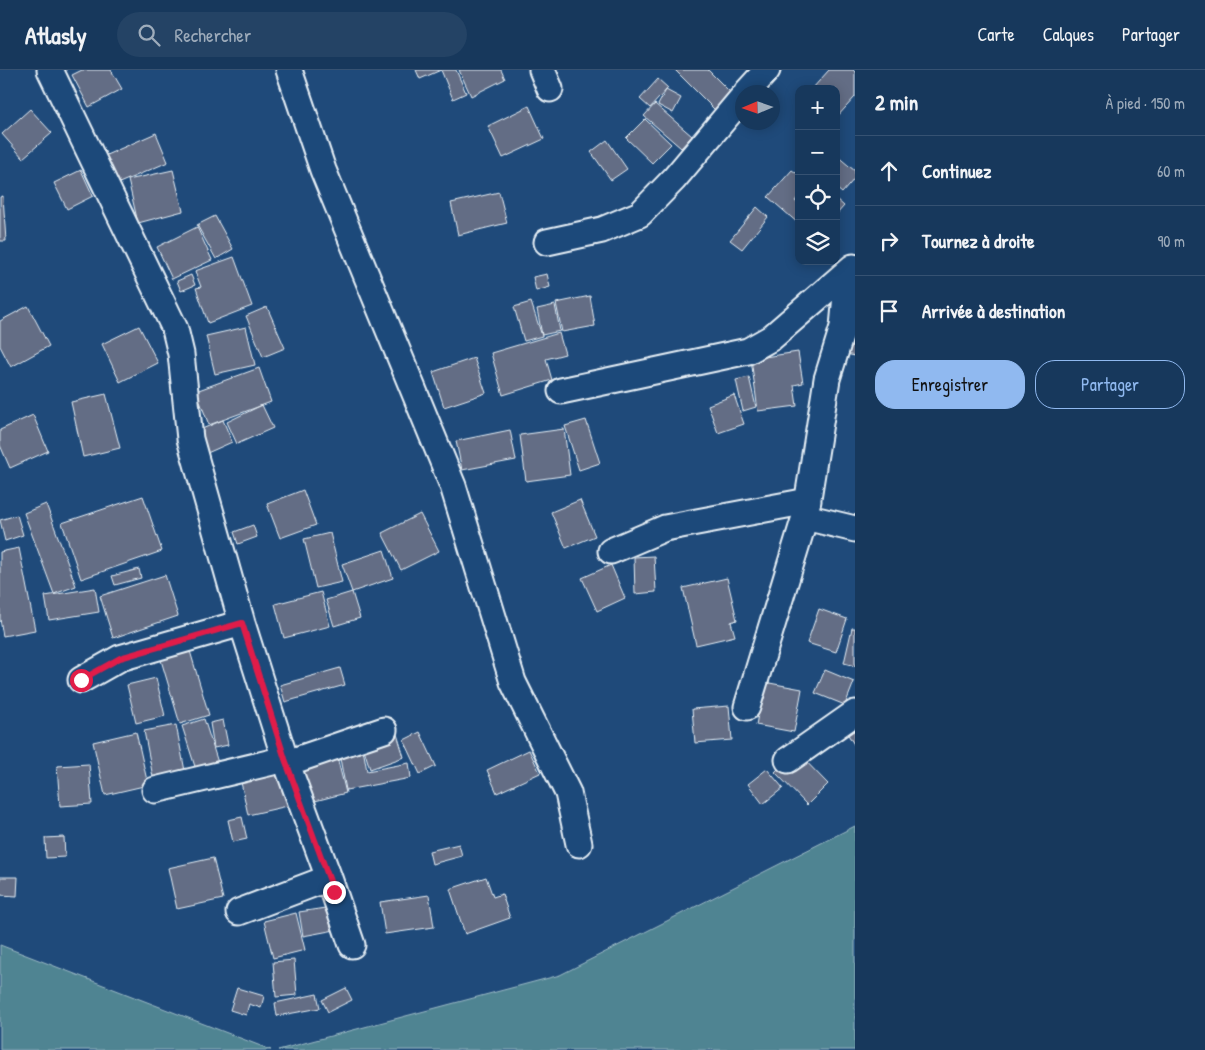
<!DOCTYPE html>
<html lang="fr">
<head>
<meta charset="utf-8">
<style>
	:root { --surface:#17385c; --page:#244365; --text:#f1f3f6; --muted:#9eacbb; --line:#365272; --accent:#90b9f0 }
	body { margin:0; font-family:"Patrick Hand",sans-serif; background:var(--page); color:var(--text) }
	.controls { position:absolute; right:15px; top:15px; display:grid; overflow:hidden; border-radius:10px; box-shadow:0 2px 12px #0003 }
	.controls button { width:45px; height:45px; display:grid; place-items:center; padding:0; border:0; border-bottom:1px solid var(--line); background:var(--surface); color:var(--text); font:25px sans-serif }
	.compass { position:absolute; left:735px; top:15px; width:45px; height:45px; border-radius:50%; background:var(--surface); box-shadow:0 2px 12px #0003; rotate:268deg }
	.stop { position:absolute; width:15px; height:15px; margin:-11px; border:4px solid #e11d48; border-radius:50%; background:#fff }
	.stop.end { background:#e11d48; border-color:#fff; box-shadow:0 1px 5px #0008 }
	.list { margin:0; padding:0; list-style:none }
	h2 { display:flex; justify-content:space-between; align-items:center; height:65px; margin:0; padding:0 20px; font-size:21px }
	h2 small { font-size:16px; font-weight:400; color:var(--muted) }
	.list li { display:grid; grid-template-columns:32px 1fr auto; gap:15px; align-items:center; box-sizing:border-box; height:70px; padding:0 20px; border-top:1px solid var(--line) }
	.list b { display:block; font-size:19px; white-space:nowrap }
	.list em { font-size:16px; font-style:normal; color:var(--muted) }
	.actions { display:flex; gap:10px; padding:15px 20px }
	.actions a { flex:1; padding:11px 0; border:1px solid var(--accent); border-radius:20px; text-align:center; font-size:18px; color:var(--accent) }
	.actions .main { background:var(--accent); color:#111 }
	.icon { flex:none; width:28px; height:28px; fill:none; stroke:currentColor; stroke-width:2; stroke-linecap:round; stroke-linejoin:round }
	.map { position:relative; flex:none; width:855px; height:980px; overflow:hidden }
	header { display:flex; align-items:center; gap:30px; box-sizing:border-box; height:70px; padding:0 25px; background:var(--surface); border-bottom:1px solid var(--line) }
	header strong { font-size:24px }
	nav { display:flex; gap:28px; margin-inline-start:auto; font-size:18px }
	.search { width:350px; height:45px; background:var(--page); display:flex; align-items:center; gap:12px; box-sizing:border-box; padding:0 18px; border-radius:28px; color:var(--muted); font-size:19px }
	main { display:flex }
	aside { flex:1; background:var(--surface) }
	.map>svg:first-child { display:block }
	.green { fill:#4f8492; stroke:#9cbac5 }
	.building { fill:#646d85; stroke:#e8f1f8 }
	.lines { fill:none; stroke-linecap:round; stroke-linejoin:round }
	.minor-casing { stroke:#e8f1f8; stroke-width:29 }
	.minor { stroke:#1f4a7a; stroke-width:25 }
	.route { stroke:#e11d48; stroke-width:6 }
</style>
</head>
<body>
<header>
<strong>Atlasly</strong>
<div class="search"><svg class="icon" aria-label="search" viewBox="0 0 24 24"><circle cx="10" cy="10" r="6"/><path d="M15 15l6 6"/></svg>Rechercher</div>
<nav><a>Carte</a><a>Calques</a><a>Partager</a></nav>
</header>
<main>
<div class="map">
<svg width="855" height="980" viewBox="0 0 855 980">
	<rect width="100%" height="100%" fill="#1f4a7a"/>
	<filter id="ink" filterUnits="userSpaceOnUse"><feTurbulence type="fractalNoise" baseFrequency=".02" numOctaves="2"/><feDisplacementMap in="SourceGraphic" scale="10" xChannelSelector="R" yChannelSelector="G"/><feConvolveMatrix kernelMatrix="1 2 1 2 8 2 1 2 1" color-interpolation-filters="sRGB"/></filter>
	<g filter="url(#ink)">
		<path class="green" d="M855,756V980H278L560,905Z
			M0,875L271,980H0Z"/>
		<path class="building" d="M82,0H111L122,19L89,37L72,5Z
			M416,0H456L466,23L453,29L441,0L420,9Z
			M459,0H501L505,9L471,26Z
			M675,0H708L733,25L716,41Z
			M829,0H853L855,2V27L836,48V19H812Z
			M658,9L668,18L650,38L640,29Z
			M666,20L681,28L673,43L658,35Z
			M655,34L692,66L681,78L644,46Z
			M529,36L544,69L503,88L488,56Z
			M30,39L52,63L23,88L2,64Z
			M645,49L671,74L652,93L626,68Z
			M156,63L168,92L117,114L104,86Z
			M607,70L627,99L611,110L591,82Z
			M836,85L855,101V108L842,123L836,118Z
			M81,100L93,126L67,139L54,113Z
			M173,100L183,141L138,153L128,110Z
			M792,100L799,105V126L795,131L799,135V154L768,127Z
			M499,122L507,153L458,165L451,133Z
			M3,126L6,171H0V127Z
			M836,129L844,136L836,145Z
			M757,137L768,147L742,179L730,170Z
			M215,146L233,179L216,189L197,155Z
			M197,157L212,190L172,209L157,177Z
			M234,187L252,236L208,253L196,218L201,217L195,201Z
			M547,204L550,217L536,221L533,207Z
			M191,205L195,215L181,221L177,211Z
			M590,226L595,256L562,262L556,233Z
			M531,232L542,266L524,271L514,237Z
			M555,235L560,261L542,265L537,239Z
			M28,236L49,276L11,297L0,276V251Z
			M267,237L285,278L263,287L246,246Z
			M855,246V286L846,284Z
			M139,256L158,293L120,312L102,274Z
			M246,257L255,295L215,304L206,266Z
			M559,263L565,284L546,289L552,310L503,325L491,283Z
			M798,282L803,313L794,315L797,336L758,341L751,289Z
			M474,288L486,323L444,337L433,302Z
			M259,298L271,332L209,355L196,321Z
			M749,307L756,337L743,341L736,310Z
			M106,324L120,378L83,387L71,332Z
			M734,325L744,354L718,363L708,335Z
			M262,335L273,358L237,374L227,352Z
			M33,345L48,381L10,398L0,375V360Z
			M223,350L232,372L205,384L195,362Z
			M586,350L600,393L579,400L565,356Z
			M564,359L570,405L526,411L520,365Z
			M510,360L516,390L462,400L456,371Z
			M303,420L316,455L280,468L267,434Z
			M143,426L162,481L81,509L62,453Z
			M580,430L595,466L566,478L551,442Z
			M46,434L76,516L54,524L24,443Z
			M420,444L439,481L401,500L382,463Z
			M17,445L23,465L5,471L0,450Z
			M253,455L257,467L238,474L234,462Z
			M330,463L342,512L316,518L304,469Z
			M19,478L35,560L3,566L0,549V482Z
			M384,480L393,508L352,522L342,494Z
			M654,486L656,522L635,524L634,487Z
			M611,495L625,528L597,541L582,508Z
			M139,499L141,508L115,515L112,506Z
			M165,505L178,546L113,568L100,526Z
			M727,508L737,550L731,552L735,566L696,575L683,518Z
			M95,518L99,542L49,550L45,526Z
			M321,522L330,556L284,568L275,534Z
			M352,522L360,548L334,556L326,530Z
			M819,539L847,549L836,582L807,573Z
			M852,558H855V596L844,593Z
			M190,581L209,645L180,654L161,590Z
			M340,598L345,615L285,632L280,615Z
			M825,600L854,612L845,635L815,623Z
			M156,608L165,646L136,653L127,615Z
			M764,612L802,619L794,662L756,655Z
			M729,636L732,670L695,673L692,639Z
			M204,649L221,702L199,709L182,656Z
			M223,650L228,675L214,678L210,653Z
			M855,650V676L844,658Z
			M176,655L185,701L153,707L144,661Z
			M136,662L148,715L105,725L93,672Z
			M420,662L436,696L420,704L404,670Z
			M397,664L404,687L370,699L363,676Z
			M363,679L367,701L409,693L411,708L346,720L339,683Z
			M529,680L540,703L497,723L487,700Z
			M796,681L828,714L807,735L775,702Z
			M337,687L346,723L311,732L302,696Z
			M89,694L92,734L60,736L57,696Z
			M767,699L783,718L763,734L748,714Z
			M285,702L292,735L248,745L241,712Z
			M242,747L247,769L233,772L228,750Z
			M64,767L65,787L46,788L45,768Z
			M459,774L462,786L432,794L429,781Z
			M213,788L223,829L177,839L168,798Z
			M0,807H18L17,826L0,825Z
			M486,807L493,827L502,824L510,848L465,864L450,819Z
			M429,825L434,857L385,864L380,832Z
			M332,837L335,860L303,866L299,842Z
			M296,843L305,880L273,888L264,851Z
			M294,890L297,925L276,927L273,892Z
			M237,918L264,926L261,938L249,934L246,945L230,940Z
			M346,918L352,930L328,942L322,930Z
			M317,924L320,938L277,946L275,933Z"/>
		<g class="lines">
			<defs>
				<path id="minor" d="M50,0L175,259L181,284L190,369L242,553L285,689L329,808L352,875
					M289,0L323,100L453,416L513,612L568,723L579,774
					M542,0L550,19
					M747,22L767,0
					M547,172L602,160L640,144L674,109L742,28
					M561,321L748,281L771,268L853,197
					M805,447L855,459
					M611,481L665,458L808,431
					M81,610L120,588L242,553
					M747,637L805,447L827,309L843,257L848,204
					M788,690L855,643
					M287,693L384,660
					M155,720L285,689
					M239,842L329,808"/>
			</defs>
			<use href="#minor" class="minor-casing"/>
			<use href="#minor" class="minor"/>
		</g>
	</g>
	<g class="lines" filter="url(#ink)">
		<path class="route" d="M81,610L120,588L242,553L285,689L334,822"/>
	</g>
</svg>
<div class="controls">
<button>+</button>
<button>−</button>
<button><svg class="icon" aria-label="locate" viewBox="0 0 24 24"><circle cx="12" cy="12" r="6"/><path d="M12 2v4M12 18v4M2 12h4M18 12h4"/></svg></button>
<button><svg class="icon" aria-label="layers" viewBox="0 0 24 24"><path d="M12 4l9 5-9 5-9-5zM3 14l9 5 9-5"/></svg></button>
</div>
<svg class="compass" viewBox="-18 -18 36 36"><path d="M0-13l5 13h-10z" fill="#e53935"/><path d="M0 13l5-13h-10z" fill="#9eacbb"/></svg>
<div class="stop" style="left:81px;top:610px"></div>
<div class="stop end" style="left:334px;top:822px"></div>
</div>
<aside>
<h2>2 min<small>À pied · 150 m</small></h2>
<ul class="list">
<li><svg class="icon" aria-label="ahead" viewBox="0 0 24 24"><path d="M12 20V5M6 11l6-6 6 6"/></svg><div><b>Continuez</b></div><em>60 m</em></li>
<li><svg class="icon" aria-label="right" viewBox="0 0 24 24"><path d="M7 20v-9h11M14 6l5 5-5 5"/></svg><div><b>Tournez à droite</b></div><em>90 m</em></li>
<li><svg class="icon" aria-label="arrive" viewBox="0 0 24 24"><path d="M6 21V4h12l-3 4 3 4H6"/></svg><div><b>Arrivée à destination</b></div></li>
</ul>
<div class="actions"><a class="main">Enregistrer</a><a>Partager</a></div>
</aside>
</main>
</body>
</html>
